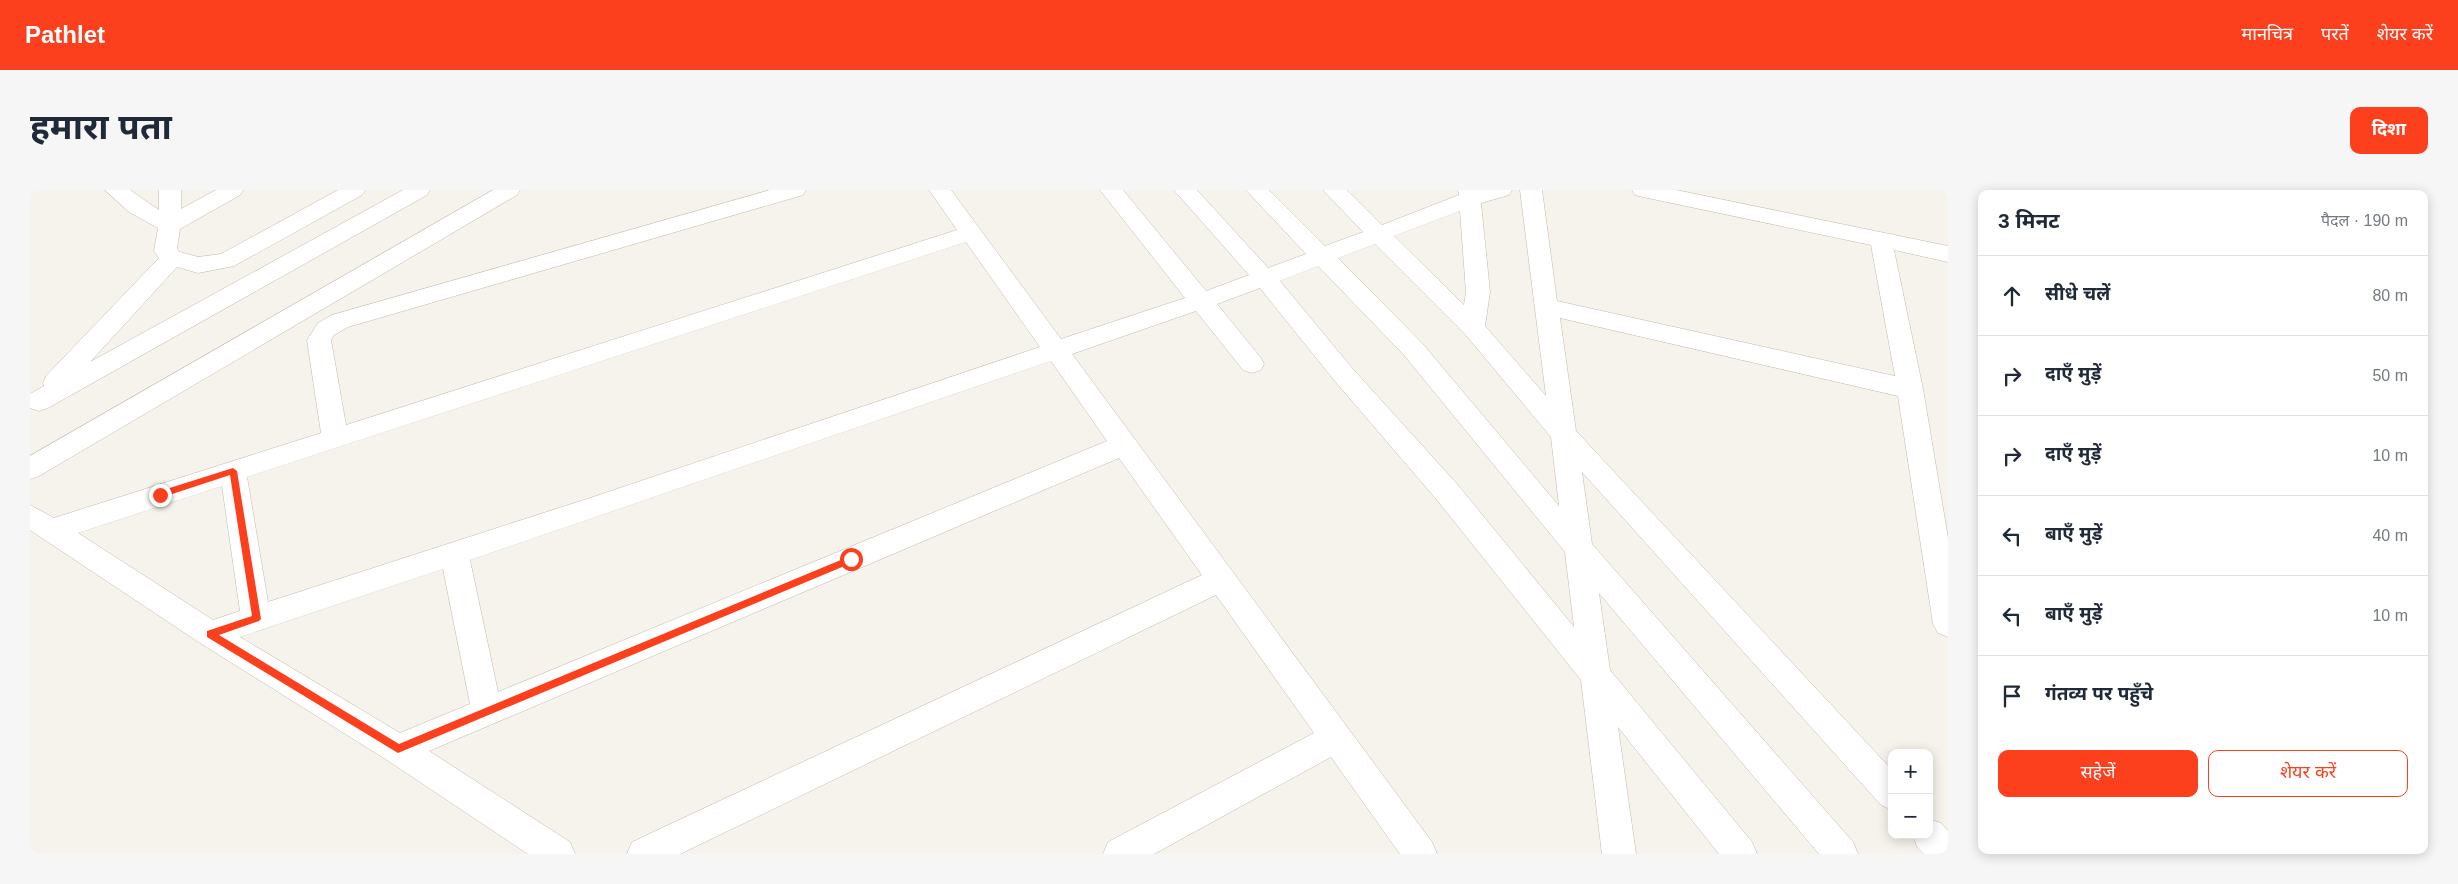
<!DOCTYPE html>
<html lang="hi">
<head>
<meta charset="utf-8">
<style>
	:root { --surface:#fff; --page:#f6f6f7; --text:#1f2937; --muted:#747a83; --line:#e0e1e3; --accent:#fc3f1d }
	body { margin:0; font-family:Arial,"Noto Sans Devanagari",sans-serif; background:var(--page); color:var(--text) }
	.controls { position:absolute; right:15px; bottom:15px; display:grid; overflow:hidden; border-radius:10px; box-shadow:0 2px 12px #0003 }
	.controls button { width:45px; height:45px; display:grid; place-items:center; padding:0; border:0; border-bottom:1px solid var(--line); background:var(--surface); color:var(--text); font:25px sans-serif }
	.stop { position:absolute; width:15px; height:15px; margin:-11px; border:4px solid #fc3f1d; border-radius:50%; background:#fff }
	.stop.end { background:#fc3f1d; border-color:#fff; box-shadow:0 1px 5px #0008 }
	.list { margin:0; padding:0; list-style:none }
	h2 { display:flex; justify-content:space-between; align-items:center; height:65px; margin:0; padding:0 20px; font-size:21px }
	h2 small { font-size:16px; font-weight:400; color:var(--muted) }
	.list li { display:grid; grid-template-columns:32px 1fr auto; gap:15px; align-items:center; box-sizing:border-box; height:80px; padding:0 20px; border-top:1px solid var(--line) }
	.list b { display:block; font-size:19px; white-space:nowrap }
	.list em { font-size:16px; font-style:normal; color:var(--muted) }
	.actions { display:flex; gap:10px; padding:15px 20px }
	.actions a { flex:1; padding:11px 0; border:1px solid var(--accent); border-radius:10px; text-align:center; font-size:18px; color:var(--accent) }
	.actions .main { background:var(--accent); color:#fff }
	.icon { flex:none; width:28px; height:28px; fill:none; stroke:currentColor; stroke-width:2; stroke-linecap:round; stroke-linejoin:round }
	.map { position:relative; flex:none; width:1918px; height:664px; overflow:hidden; border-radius:10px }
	header { display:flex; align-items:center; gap:30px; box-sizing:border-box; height:70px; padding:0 25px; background:var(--accent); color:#fff }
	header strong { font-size:24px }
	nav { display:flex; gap:28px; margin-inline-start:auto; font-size:18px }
	.intro { display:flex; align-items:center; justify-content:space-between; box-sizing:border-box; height:120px; padding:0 30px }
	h1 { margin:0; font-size:35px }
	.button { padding:12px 22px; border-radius:10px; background:var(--accent); color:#fff; font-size:18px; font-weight:700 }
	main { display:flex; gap:30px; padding:0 30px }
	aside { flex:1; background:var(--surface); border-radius:10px; box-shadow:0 2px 12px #0003 }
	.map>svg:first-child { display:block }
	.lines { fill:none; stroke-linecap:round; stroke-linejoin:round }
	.street-casing { stroke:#c2bbae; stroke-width:1 }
	.street { fill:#fff; fill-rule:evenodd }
	.route { fill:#fc3f1d }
</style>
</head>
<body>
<header>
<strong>Pathlet</strong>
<nav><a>मानचित्र</a><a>परतें</a><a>शेयर करें</a></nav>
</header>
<div class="intro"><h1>हमारा पता</h1><a class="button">दिशा</a></div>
<main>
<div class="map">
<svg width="1918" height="664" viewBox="0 0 1918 664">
	<rect width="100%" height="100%" fill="#f6f3ec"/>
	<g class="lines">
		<defs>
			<path id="street" d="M75,0H100L129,20V0H151V19L186,0H213L210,5L150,39L147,59L150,62L168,67L191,64L308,0H335L332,5L204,76L168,83L147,77L60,172L373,0H400L397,5L18,218L9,221L0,218V204L14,196L13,193L16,186L129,68L124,61L128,38L99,22Z
				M463,0H490L487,5L9,286L0,289V266Z
				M740,0H776L773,5L318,137L304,145L301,150L316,235L927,40L899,0H921L1031,149L1155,108L1070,0H1093L1176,101L1219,85L1144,0H1167L1238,78L1276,64L1216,0H1239L1295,56L1333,42L1293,0H1317L1352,35L1429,5L1428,0H1482L1479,5L1451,13L1460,102L1455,136L1516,206L1490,0H1512L1527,111L1865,186L1841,55L1613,7L1605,5L1602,0H1646L1918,56V72L1864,60L1893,199L1918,348V447L1908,443L1903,434L1868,206L1530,128L1546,241L1862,580V620L1851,615L1552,282L1562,354L1823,652L1828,664H1789L1569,403L1580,480L1722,652L1727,664H1689L1588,537L1606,664H1572L1551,490L1407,310L1304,190L1230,98L1187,114L1231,168L1234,174L1231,180L1222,183L1213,180L1166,121L1042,164L1402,652L1407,664H1370L1301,567L1124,664H1073L1078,652L1284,543L1186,405L650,664H597L602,652L1172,385L1089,268L399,561L540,652L545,664H498L357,570L170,453L0,340V315L24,328L291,243L277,150L288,133L302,125ZM1430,21L1436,102L1434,115L1364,46ZM936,52L1010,157L566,306L238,412L217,287ZM1345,54L1435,144L1521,247L1529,316L1392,153L1308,68ZM1288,76L1374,165L1535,362L1544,437L1427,294L1322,178L1250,91ZM1021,171L1077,251L468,502L440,370ZM192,296L210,421L183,430L48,343ZM413,379L440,514L370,543L210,447Z
				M1899,629L1911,633L1918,641V664H1894L1887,657L1883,645H1899Z"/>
		</defs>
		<use href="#street" class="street-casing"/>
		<use href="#street" class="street"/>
	</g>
	<path class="route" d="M203,278L207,281L231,429L229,431L189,445L369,554L818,367L821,366L825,369L824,372L368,563L177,447V441L222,426L200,285L130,308L126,305L127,302Z"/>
</svg>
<div class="controls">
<button>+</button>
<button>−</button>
</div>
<div class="stop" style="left:821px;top:369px"></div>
<div class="stop end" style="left:130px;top:305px"></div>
</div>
<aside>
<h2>3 मिनट<small>पैदल · 190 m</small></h2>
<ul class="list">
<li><svg class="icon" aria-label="ahead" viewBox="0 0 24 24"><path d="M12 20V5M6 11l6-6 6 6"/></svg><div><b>सीधे चलें</b></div><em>80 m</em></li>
<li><svg class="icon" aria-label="right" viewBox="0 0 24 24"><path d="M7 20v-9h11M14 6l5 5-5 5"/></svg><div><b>दाएँ मुड़ें</b></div><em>50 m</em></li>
<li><svg class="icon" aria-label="right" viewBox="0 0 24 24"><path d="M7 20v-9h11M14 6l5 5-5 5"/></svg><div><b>दाएँ मुड़ें</b></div><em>10 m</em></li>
<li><svg class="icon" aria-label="left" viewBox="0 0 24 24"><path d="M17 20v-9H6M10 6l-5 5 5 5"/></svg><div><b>बाएँ मुड़ें</b></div><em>40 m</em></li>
<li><svg class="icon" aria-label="left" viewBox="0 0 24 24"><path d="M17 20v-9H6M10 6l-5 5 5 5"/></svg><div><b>बाएँ मुड़ें</b></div><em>10 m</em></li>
<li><svg class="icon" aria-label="arrive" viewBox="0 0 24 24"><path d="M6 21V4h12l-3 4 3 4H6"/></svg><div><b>गंतव्य पर पहुँचे</b></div></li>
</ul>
<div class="actions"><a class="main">सहेजें</a><a>शेयर करें</a></div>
</aside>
</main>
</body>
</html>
